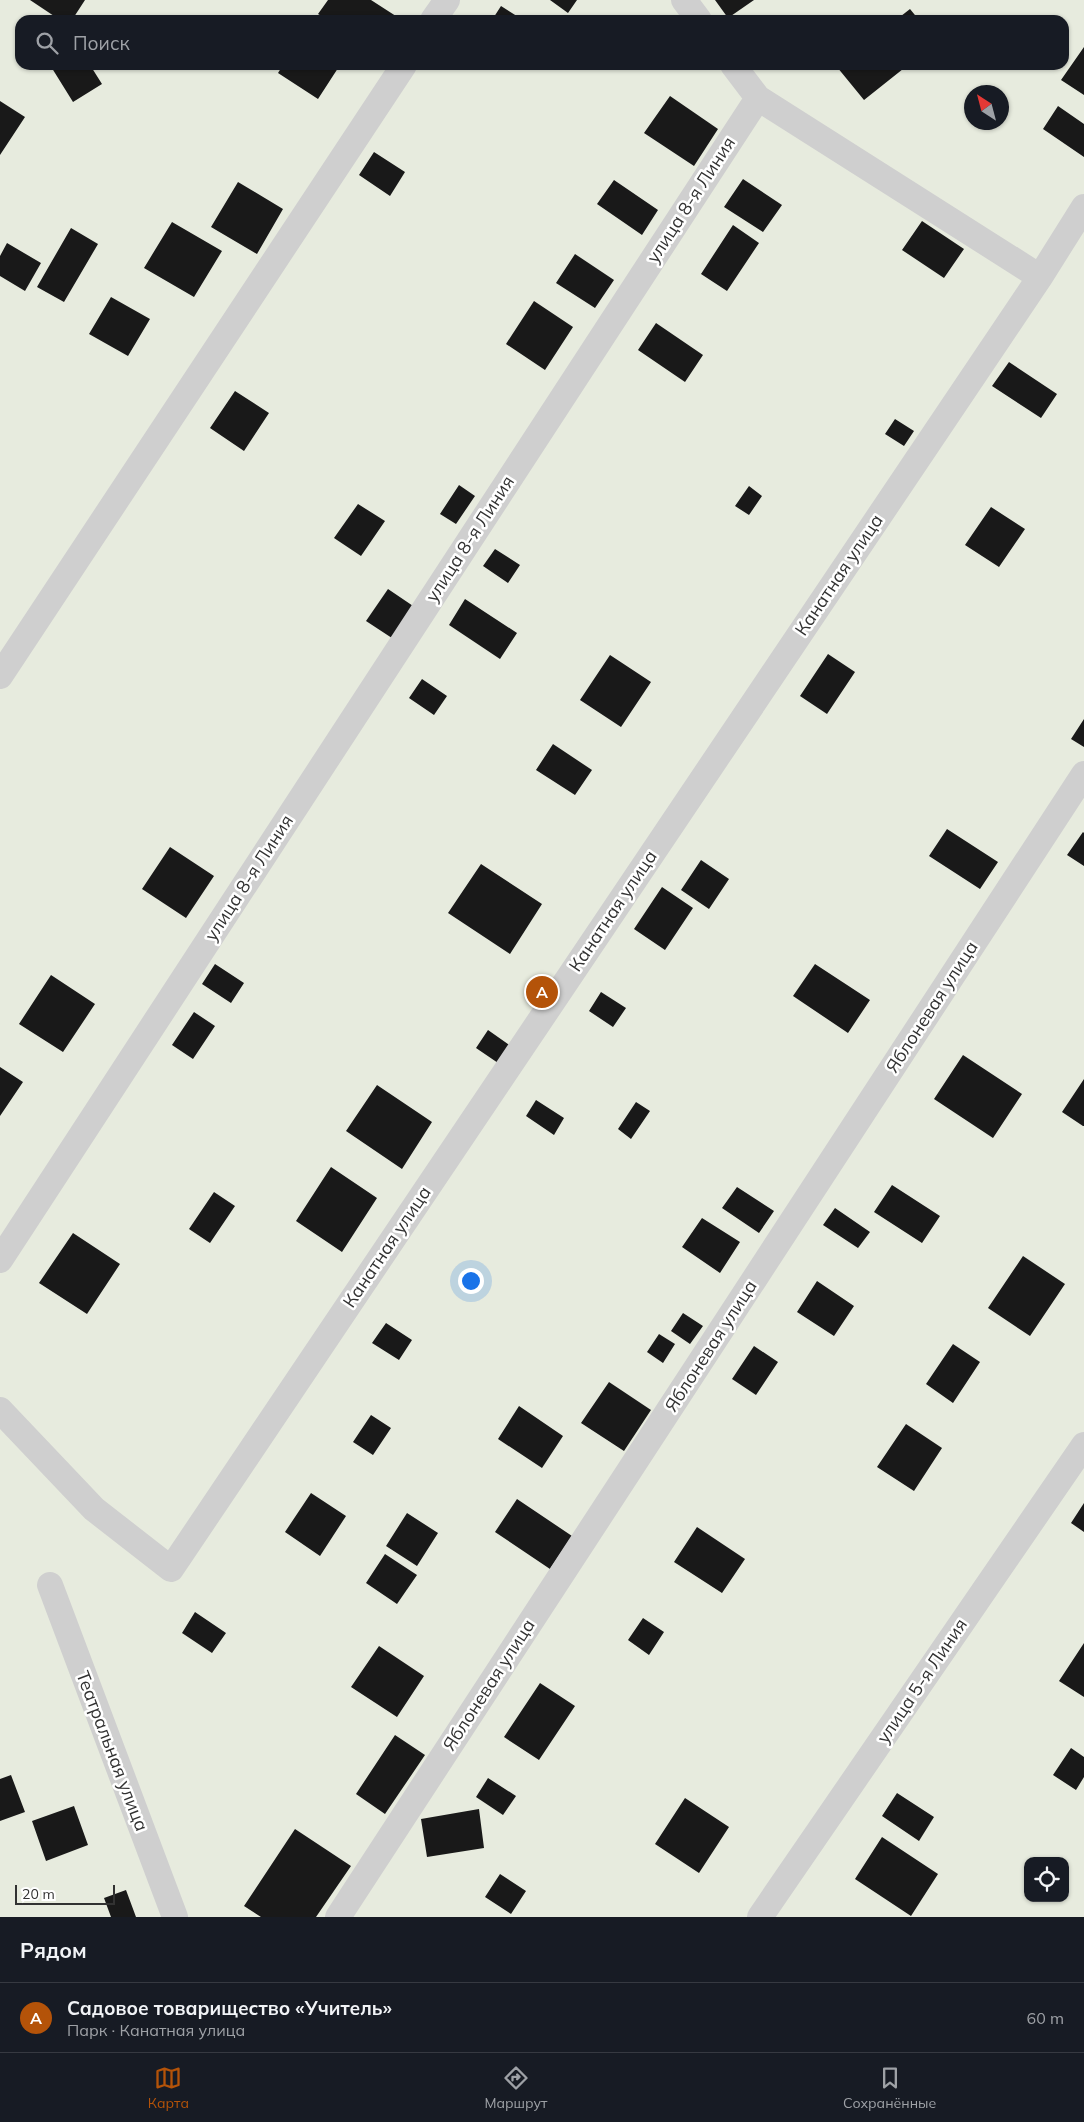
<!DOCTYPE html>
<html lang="ru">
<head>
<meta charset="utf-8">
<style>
	:root { --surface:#171b24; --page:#242831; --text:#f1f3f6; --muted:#9ea1a6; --line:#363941; --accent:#b45309 }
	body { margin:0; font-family:Mulish,sans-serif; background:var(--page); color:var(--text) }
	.controls { position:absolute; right:15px; bottom:15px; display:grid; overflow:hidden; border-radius:10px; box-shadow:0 1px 4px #0004 }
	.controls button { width:45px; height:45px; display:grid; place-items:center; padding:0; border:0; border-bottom:1px solid var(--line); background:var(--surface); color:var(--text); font:25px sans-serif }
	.compass { position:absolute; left:964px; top:85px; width:45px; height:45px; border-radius:50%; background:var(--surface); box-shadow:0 1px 4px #0004; rotate:324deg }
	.scale { position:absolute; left:15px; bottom:12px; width:100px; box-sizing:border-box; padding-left:5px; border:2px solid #323232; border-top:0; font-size:14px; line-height:18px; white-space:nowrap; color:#323232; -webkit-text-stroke:4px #fff; paint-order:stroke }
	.you { position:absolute; left:470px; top:1280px; width:18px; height:18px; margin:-12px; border:4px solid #fff; border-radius:50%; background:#1a73e8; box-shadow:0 0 0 8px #1a73e833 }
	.badge { display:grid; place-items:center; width:32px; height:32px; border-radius:50%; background:var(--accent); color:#fff; font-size:16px; font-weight:700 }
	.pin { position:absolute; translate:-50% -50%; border:2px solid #fff; box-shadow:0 1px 5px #0006 }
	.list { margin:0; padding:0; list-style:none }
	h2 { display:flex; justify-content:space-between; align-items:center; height:65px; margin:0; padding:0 20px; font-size:21px }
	h2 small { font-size:16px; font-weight:400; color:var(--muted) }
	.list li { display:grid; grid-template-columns:32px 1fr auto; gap:15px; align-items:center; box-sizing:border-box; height:70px; padding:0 20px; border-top:1px solid var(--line) }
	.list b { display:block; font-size:19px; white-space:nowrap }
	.list p { margin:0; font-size:16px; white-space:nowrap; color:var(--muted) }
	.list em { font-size:16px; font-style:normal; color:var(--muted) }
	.icon { flex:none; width:28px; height:28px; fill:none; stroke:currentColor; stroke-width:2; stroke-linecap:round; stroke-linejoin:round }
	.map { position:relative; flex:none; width:1084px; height:1917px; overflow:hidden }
	.search { position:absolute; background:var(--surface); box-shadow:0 1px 4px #0004; left:15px; right:15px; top:15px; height:55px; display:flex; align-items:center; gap:12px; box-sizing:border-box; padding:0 18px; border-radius:15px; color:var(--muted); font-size:19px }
	.sheet { height:135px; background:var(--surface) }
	nav { display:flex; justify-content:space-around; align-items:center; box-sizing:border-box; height:70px; border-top:1px solid var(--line); background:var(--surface); font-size:14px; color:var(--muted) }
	nav a { display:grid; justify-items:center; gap:2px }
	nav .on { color:var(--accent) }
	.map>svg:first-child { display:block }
	.green { fill:#e7ebde; fill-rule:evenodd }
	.building { fill:#191919 }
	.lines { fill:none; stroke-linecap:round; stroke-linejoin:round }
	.street { stroke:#cfcfcf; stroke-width:26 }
	.labels { text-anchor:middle; stroke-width:5; stroke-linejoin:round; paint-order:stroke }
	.street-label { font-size:18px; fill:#323232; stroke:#fff }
</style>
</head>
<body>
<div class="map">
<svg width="1084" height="1917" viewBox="0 0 1084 1917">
	<rect width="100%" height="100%" fill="#fff"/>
	<path class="green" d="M0,0H1084V1917H0ZM20,20H1064V65H20ZM972,92H1002V122H972ZM1028,1861H1065V1898H1028Z"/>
	<path class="building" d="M30,0H85L72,20H60Z
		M328,0H371L402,20H328L318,14Z
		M550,0H577L568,13Z
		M715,0H754L728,18Z
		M501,6L523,20H492Z
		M910,9L919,20H896Z
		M1084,47V95L1061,80Z
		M50,65H90L102,84L73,102Z
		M283,65H340L318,99L278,73Z
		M840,65H908L864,100L837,67Z
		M670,96L718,129L694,166L644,133Z
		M0,101L25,117L0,155Z
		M1058,106L1084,124V157L1043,129Z
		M374,152L405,172L390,196L359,175Z
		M743,179L782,205L763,232L724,207Z
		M614,180L658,210L642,235L597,204Z
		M238,182L283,209L257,254L211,227Z
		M922,221L964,249L944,278L902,250Z
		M172,222L222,251L194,297L144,268Z
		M733,225L759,243L727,291L701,274Z
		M71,228L98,244L64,302L37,287Z
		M7,243L41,263L25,291L0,276V256Z
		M575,254L614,280L595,308L556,283Z
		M111,297L150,319L128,356L89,334Z
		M534,301L573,327L545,370L506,344Z
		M656,323L703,355L685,382L638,350Z
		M1009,362L1057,394L1041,418L992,386Z
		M235,391L269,413L244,451L210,428Z
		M895,419L914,431L904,446L885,434Z
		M459,485L475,496L456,524L440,514Z
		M749,486L762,496L749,515L735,506Z
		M358,504L385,521L361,556L334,538Z
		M991,507L1025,529L999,567L965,545Z
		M495,549L520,565L508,583L483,566Z
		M388,589L419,610L398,642L366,621Z
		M465,599L517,633L500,659L449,625Z
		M828,654L855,672L827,714L800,696Z
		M610,655L651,682L621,727L580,700Z
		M422,679L447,696L434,715L409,698Z
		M1084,719V747L1071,739Z
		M553,744L592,770L575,795L536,770Z
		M947,829L998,862L980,889L929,856Z
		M1083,832L1084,833V866L1067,855Z
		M170,847L214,876L186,918L142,889Z
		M701,860L729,879L709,909L681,890Z
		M481,864L542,904L510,954L448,913Z
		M662,887L693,908L665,950L634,929Z
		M215,964L244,983L231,1003L202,984Z
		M815,964L870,1000L848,1033L793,996Z
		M51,975L95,1004L63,1052L19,1024Z
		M601,992L626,1008L613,1027L589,1011Z
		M194,1012L215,1026L193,1059L172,1045Z
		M488,1030L512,1047L501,1065L476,1048Z
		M963,1055L1022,1094L993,1138L934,1099Z
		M0,1067L23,1082L0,1116Z
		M1084,1079V1126H1083L1062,1112Z
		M377,1085L432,1122L402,1169L346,1131Z
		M536,1100L564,1118L554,1135L526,1116Z
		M636,1102L650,1111L631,1139L618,1129Z
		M331,1167L377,1198L342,1252L296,1221Z
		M892,1185L940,1216L922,1243L874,1212Z
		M737,1187L774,1211L759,1233L722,1208Z
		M214,1192L235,1206L210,1243L189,1229Z
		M835,1208L870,1232L858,1248L823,1225Z
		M702,1218L740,1242L720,1273L682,1247Z
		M73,1233L120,1264L87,1314L39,1283Z
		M1023,1256L1065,1284L1030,1336L988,1308Z
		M817,1281L854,1306L834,1336L797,1312Z
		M683,1313L703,1326L690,1344L671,1331Z
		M386,1323L412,1340L399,1360L372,1343Z
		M659,1334L675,1344L663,1363L647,1352Z
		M953,1344L980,1362L953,1403L926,1384Z
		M754,1346L778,1362L756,1395L732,1379Z
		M609,1382L651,1410L624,1451L581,1423Z
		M519,1406L563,1436L542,1468L498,1439Z
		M371,1415L391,1428L373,1455L353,1442Z
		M906,1424L942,1448L914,1491L877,1467Z
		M311,1493L346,1516L320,1556L285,1532Z
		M517,1499L572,1536L550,1569L495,1532Z
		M1084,1503V1532L1071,1523Z
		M407,1513L438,1533L417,1566L386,1546Z
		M697,1527L745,1559L722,1593L674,1562Z
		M385,1554L417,1575L397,1604L366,1583Z
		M195,1612L226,1633L212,1653L182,1633Z
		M643,1618L664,1632L649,1655L628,1640Z
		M1084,1643V1697L1059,1681Z
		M379,1646L424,1676L397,1717L351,1687Z
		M540,1683L575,1706L539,1760L504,1737Z
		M395,1735L425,1755L385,1814L356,1794Z
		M1071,1748L1084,1757V1777L1076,1790L1053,1775Z
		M11,1775L25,1812L0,1821V1779Z
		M488,1778L516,1796L503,1815L476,1797Z
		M897,1793L934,1817L919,1841L882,1816Z
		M685,1798L729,1827L699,1873L655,1844Z
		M74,1806L88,1845L46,1861L32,1821Z
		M479,1809L484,1848L427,1857L421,1819Z
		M295,1829L351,1866L316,1917H261L244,1906Z
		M882,1837L938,1874L911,1916L855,1879Z
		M500,1874L526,1891L511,1914L485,1897Z
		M126,1890L136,1917H111L104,1898Z"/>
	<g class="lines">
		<path class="street" d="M684,0L699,20
			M433,20L447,0
			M733,65L758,98
			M0,676L404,65
			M0,1260L758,98L1040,277
			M0,1410L94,1509L171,1569L1040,277L1084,207
			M50,1585L175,1917
			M338,1917L1084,774
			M760,1917L1084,1445"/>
	</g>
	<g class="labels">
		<g class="street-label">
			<text transform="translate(691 200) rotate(-57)" y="6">улица 8-я Линия</text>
			<text transform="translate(470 539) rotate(-57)" y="6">улица 8-я Линия</text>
			<text transform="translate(839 575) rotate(-56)" y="6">Канатная улица</text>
			<text transform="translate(249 878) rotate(-57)" y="6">улица 8-я Линия</text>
			<text transform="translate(613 911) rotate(-56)" y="6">Канатная улица</text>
			<text transform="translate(932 1007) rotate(-57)" y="6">Яблоневая улица</text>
			<text transform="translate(387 1247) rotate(-56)" y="6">Канатная улица</text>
			<text transform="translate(711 1346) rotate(-57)" y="6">Яблоневая улица</text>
			<text transform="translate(922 1681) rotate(-56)" y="6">улица 5-я Линия</text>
			<text transform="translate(489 1685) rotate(-57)" y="6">Яблоневая улица</text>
			<text transform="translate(112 1751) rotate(69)" y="6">Театральная улица</text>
		</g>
	</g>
</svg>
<div class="controls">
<button><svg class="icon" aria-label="locate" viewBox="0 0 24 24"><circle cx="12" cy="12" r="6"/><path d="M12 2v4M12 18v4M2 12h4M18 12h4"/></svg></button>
</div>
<svg class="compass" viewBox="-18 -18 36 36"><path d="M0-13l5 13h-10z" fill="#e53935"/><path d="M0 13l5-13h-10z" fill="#9ea1a6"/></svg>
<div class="scale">20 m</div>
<div class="you"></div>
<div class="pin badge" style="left:542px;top:992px">A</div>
<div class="search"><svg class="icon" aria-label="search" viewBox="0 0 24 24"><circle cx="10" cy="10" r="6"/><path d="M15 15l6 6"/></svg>Поиск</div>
</div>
<section class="sheet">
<h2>Рядом<small></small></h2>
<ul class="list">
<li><span class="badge">A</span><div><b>Садовое товарищество «Учитель»</b><p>Парк · Канатная улица</p></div><em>60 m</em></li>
</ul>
</section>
<nav>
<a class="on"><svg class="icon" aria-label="map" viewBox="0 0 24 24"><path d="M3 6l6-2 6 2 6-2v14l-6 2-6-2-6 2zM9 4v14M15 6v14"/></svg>Карта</a>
<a><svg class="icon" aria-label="directions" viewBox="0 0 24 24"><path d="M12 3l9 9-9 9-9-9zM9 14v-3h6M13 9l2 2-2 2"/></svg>Маршрут</a>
<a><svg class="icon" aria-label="saved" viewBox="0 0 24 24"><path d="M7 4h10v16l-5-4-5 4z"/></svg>Сохранённые</a>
</nav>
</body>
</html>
